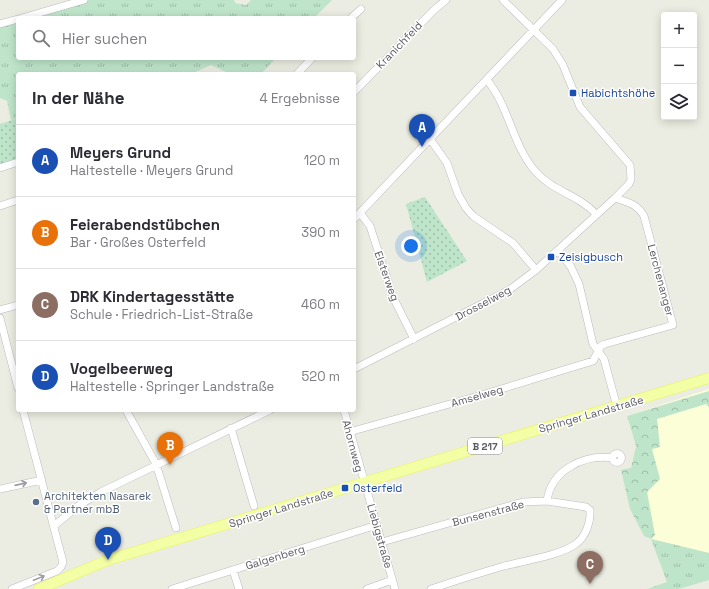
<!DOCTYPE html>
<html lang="de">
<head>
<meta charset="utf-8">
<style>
	:root { --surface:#fff; --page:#f2f2f3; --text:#2b2b33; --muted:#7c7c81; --line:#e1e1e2; --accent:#814c2f }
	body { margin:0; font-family:"Space Grotesk",sans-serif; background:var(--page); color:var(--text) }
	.controls { position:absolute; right:12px; top:12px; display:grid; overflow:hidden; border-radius:4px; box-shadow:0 2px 10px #0003 }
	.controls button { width:36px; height:36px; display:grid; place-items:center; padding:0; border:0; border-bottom:1px solid var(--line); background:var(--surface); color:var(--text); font:20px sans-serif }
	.you { position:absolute; left:411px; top:246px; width:14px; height:14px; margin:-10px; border:3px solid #fff; border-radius:50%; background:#1a73e8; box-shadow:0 0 0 6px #1a73e833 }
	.badge { display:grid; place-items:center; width:26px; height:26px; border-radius:50%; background:var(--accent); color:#fff; font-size:13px; font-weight:700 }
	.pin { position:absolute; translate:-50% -33px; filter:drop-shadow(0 1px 2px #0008) }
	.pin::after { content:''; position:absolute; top:21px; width:14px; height:12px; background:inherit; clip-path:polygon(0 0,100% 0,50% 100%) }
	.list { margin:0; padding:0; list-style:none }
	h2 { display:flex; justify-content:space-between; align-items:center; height:52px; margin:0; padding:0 16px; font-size:17px }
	h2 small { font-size:13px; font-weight:400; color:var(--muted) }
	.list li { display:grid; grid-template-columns:26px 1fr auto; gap:12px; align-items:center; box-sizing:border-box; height:72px; padding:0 16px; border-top:1px solid var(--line) }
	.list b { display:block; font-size:15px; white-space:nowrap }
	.list p { margin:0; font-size:13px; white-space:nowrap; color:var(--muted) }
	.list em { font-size:13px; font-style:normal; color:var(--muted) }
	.icon { flex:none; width:22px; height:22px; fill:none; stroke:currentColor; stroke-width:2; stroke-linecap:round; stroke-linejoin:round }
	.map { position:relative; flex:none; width:709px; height:589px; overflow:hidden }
	.search { position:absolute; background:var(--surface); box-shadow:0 2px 10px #0003; left:16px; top:16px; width:340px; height:44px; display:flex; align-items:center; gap:10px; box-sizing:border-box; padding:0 14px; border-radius:4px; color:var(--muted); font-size:15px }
	.panel { position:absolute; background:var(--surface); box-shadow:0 2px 10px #0003; left:16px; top:72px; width:340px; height:340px; border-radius:4px }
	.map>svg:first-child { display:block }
	.commercial { fill:#fbfed6 }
	.grass { fill:url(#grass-tufts) }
	.forest { fill:url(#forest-crowns) }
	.park { fill:url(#park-dots) }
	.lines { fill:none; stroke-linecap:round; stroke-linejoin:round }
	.street-casing { stroke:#babac1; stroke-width:8 }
	.primary-casing { stroke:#eef256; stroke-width:11 }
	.street { stroke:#fff; stroke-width:7 }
	.primary { stroke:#f2ffa5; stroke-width:10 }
	.oneway { stroke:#9c9da1 }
	.transit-dot { fill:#1a4fb4; stroke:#fff; stroke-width:1.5 }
	.service-dot { fill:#5c6f8a; stroke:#fff; stroke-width:1.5 }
	.labels { text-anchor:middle; stroke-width:3; stroke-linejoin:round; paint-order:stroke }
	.shield { fill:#fff; stroke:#8c8c92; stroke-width:1 }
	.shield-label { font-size:10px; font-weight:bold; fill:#5a5b63 }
	.street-label { font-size:11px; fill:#5a5b63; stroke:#fff }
	.transit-label { font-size:11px; fill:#164399; stroke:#fff; text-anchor:start }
	.service-label { font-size:11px; fill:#4e5e75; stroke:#fff; text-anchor:start }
</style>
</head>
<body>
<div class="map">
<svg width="709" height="589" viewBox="0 0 709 589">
	<defs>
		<pattern id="grass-tufts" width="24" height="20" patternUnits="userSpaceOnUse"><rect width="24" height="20" fill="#bee5ca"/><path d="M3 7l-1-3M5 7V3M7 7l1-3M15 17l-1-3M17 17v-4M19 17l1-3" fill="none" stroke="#9dbda8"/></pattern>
		<pattern id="forest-crowns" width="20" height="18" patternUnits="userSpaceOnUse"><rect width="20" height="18" fill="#bee5ca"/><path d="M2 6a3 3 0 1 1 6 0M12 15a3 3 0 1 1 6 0" fill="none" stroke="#9dbda8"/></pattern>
		<pattern id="park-dots" width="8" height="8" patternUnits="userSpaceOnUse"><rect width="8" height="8" fill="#bee5ca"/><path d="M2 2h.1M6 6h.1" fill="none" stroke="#9dbda8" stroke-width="1.8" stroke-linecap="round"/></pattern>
	</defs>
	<rect width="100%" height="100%" fill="#ecede2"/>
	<path class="commercial" d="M709,389V553L651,539L631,468L636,446L627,416Z"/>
	<path class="grass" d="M84,0H234L235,3L246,5L251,0H332L314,18H22Z
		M18,19V58H276L261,74H225L226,72L211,65L191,74H18V118L11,120L7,101L0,98V24Z
		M651,539L709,553V580L679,589H647L667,582Z"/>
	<path class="forest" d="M709,391V407L706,404L657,419L660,447L652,449L660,479L647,492L655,535L651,539L644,536L630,509L621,470L631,468L636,446L627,416Z"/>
	<path class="park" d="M18,118V162L0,168V124Z
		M425,197L467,261L427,282L406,204Z"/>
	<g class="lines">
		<defs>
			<path id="street" d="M22,18L84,0
				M351,18L361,9
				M0,24L18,19
				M297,74L312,58
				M487,80C510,108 511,142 535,171C552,191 579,195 596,214
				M354,92L434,10L446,0
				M430,139L447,163L458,194L466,208L473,216L513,243L536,270
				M0,168L18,162
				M0,206L18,200
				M360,213L370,226L393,297L414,339
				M354,219L562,0
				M558,250L571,267L579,284L593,344L604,359L617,407
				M0,310L18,305
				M0,318L18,388
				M354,369L509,290L536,270L615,198L629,184L631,179L630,165L580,107L563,65L553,49L503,0
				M126,410L156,464L176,528
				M344,410L395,589
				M231,428L254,506
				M349,432L475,397L593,361L601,346L605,344L673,325L644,216C637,204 628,202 615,198
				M612.5 458a4.5 4.5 0 1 1 9 0a4.5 4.5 0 1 1-9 0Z
				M0,489L42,480
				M547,501C551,470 584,454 613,458
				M54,526L78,506L101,492L270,410
				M382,542L523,502L547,501L586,507L590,510C591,521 586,536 577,543C563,555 523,561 504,566C480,573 455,581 431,589
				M233,570L239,589
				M12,589L57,571L61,567L63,562L23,410
				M172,589L377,525
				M367,589L392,580"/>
			<path id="primary" d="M39,589L108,560L709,378"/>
		</defs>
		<use href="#street" class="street-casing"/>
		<use href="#primary" class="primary-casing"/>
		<use href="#street" class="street"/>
		<use href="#primary" class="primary"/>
	</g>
	<defs><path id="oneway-shaft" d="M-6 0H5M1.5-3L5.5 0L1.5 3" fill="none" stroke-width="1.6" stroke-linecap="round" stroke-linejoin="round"/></defs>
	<g class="oneway">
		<use href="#oneway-shaft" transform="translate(21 484) rotate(-13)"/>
		<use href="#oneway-shaft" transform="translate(39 578) rotate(-22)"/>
	</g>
	<g class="transit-dot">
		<rect x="569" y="89" width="8" height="8" rx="2"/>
		<rect x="547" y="253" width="8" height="8" rx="2"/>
		<rect x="341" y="484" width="8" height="8" rx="2"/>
	</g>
	<circle class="service-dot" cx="36" cy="502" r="4"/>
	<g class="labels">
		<rect class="shield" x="468" y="438" width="34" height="16" rx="3"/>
		<g class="shield-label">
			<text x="485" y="450">B 217</text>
		</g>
		<g class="street-label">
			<text transform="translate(399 45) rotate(-46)" y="4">Kranichfeld</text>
			<text transform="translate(387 276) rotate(70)" y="4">Elsterweg</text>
			<text transform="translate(661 280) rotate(75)" y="4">Lerchenanger</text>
			<text transform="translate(483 303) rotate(-28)" y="4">Drosselweg</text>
			<text transform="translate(477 396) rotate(-16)" y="4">Amselweg</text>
			<text transform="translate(591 414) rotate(-16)" y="4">Springer Landstraße</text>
			<text transform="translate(353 446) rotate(75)" y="4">Ahornweg</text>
			<text transform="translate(281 508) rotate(-17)" y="4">Springer Landstraße</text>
			<text transform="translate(488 513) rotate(-15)" y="4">Bunsenstraße</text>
			<text transform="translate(380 536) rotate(74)" y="4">Liebigstraße</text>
			<text transform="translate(275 557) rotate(-17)" y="4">Galgenberg</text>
		</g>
		<g class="transit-label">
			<text x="581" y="97">Habichtshöhe</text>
			<text x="559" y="261">Zeisigbusch</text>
			<text x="353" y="492">Osterfeld</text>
		</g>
		<g class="service-label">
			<text x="44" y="500">Architekten Nasarek<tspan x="44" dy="13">&amp; Partner mbB</tspan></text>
		</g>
	</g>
</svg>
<div class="controls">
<button>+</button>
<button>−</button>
<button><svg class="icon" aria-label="layers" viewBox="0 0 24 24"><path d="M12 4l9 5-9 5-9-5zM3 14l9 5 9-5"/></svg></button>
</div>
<div class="you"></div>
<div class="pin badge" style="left:422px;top:147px;background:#1a4fb4">A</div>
<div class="pin badge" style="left:170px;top:465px;background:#e8710a">B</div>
<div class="pin badge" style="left:590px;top:584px;background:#8d6e63">C</div>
<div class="pin badge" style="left:108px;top:560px;background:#1a4fb4">D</div>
<div class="search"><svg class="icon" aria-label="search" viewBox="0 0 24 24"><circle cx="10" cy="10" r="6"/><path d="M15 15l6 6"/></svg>Hier suchen</div>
<section class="panel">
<h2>In der Nähe<small>4 Ergebnisse</small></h2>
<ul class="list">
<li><span class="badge" style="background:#1a4fb4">A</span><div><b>Meyers Grund</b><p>Haltestelle · Meyers Grund</p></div><em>120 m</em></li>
<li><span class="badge" style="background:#e8710a">B</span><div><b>Feierabendstübchen</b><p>Bar · Großes Osterfeld</p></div><em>390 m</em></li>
<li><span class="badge" style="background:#8d6e63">C</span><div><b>DRK Kindertagesstätte</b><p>Schule · Friedrich-List-Straße</p></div><em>460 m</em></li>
<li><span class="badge" style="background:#1a4fb4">D</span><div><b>Vogelbeerweg</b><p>Haltestelle · Springer Landstraße</p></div><em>520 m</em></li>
</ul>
</section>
</div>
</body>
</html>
